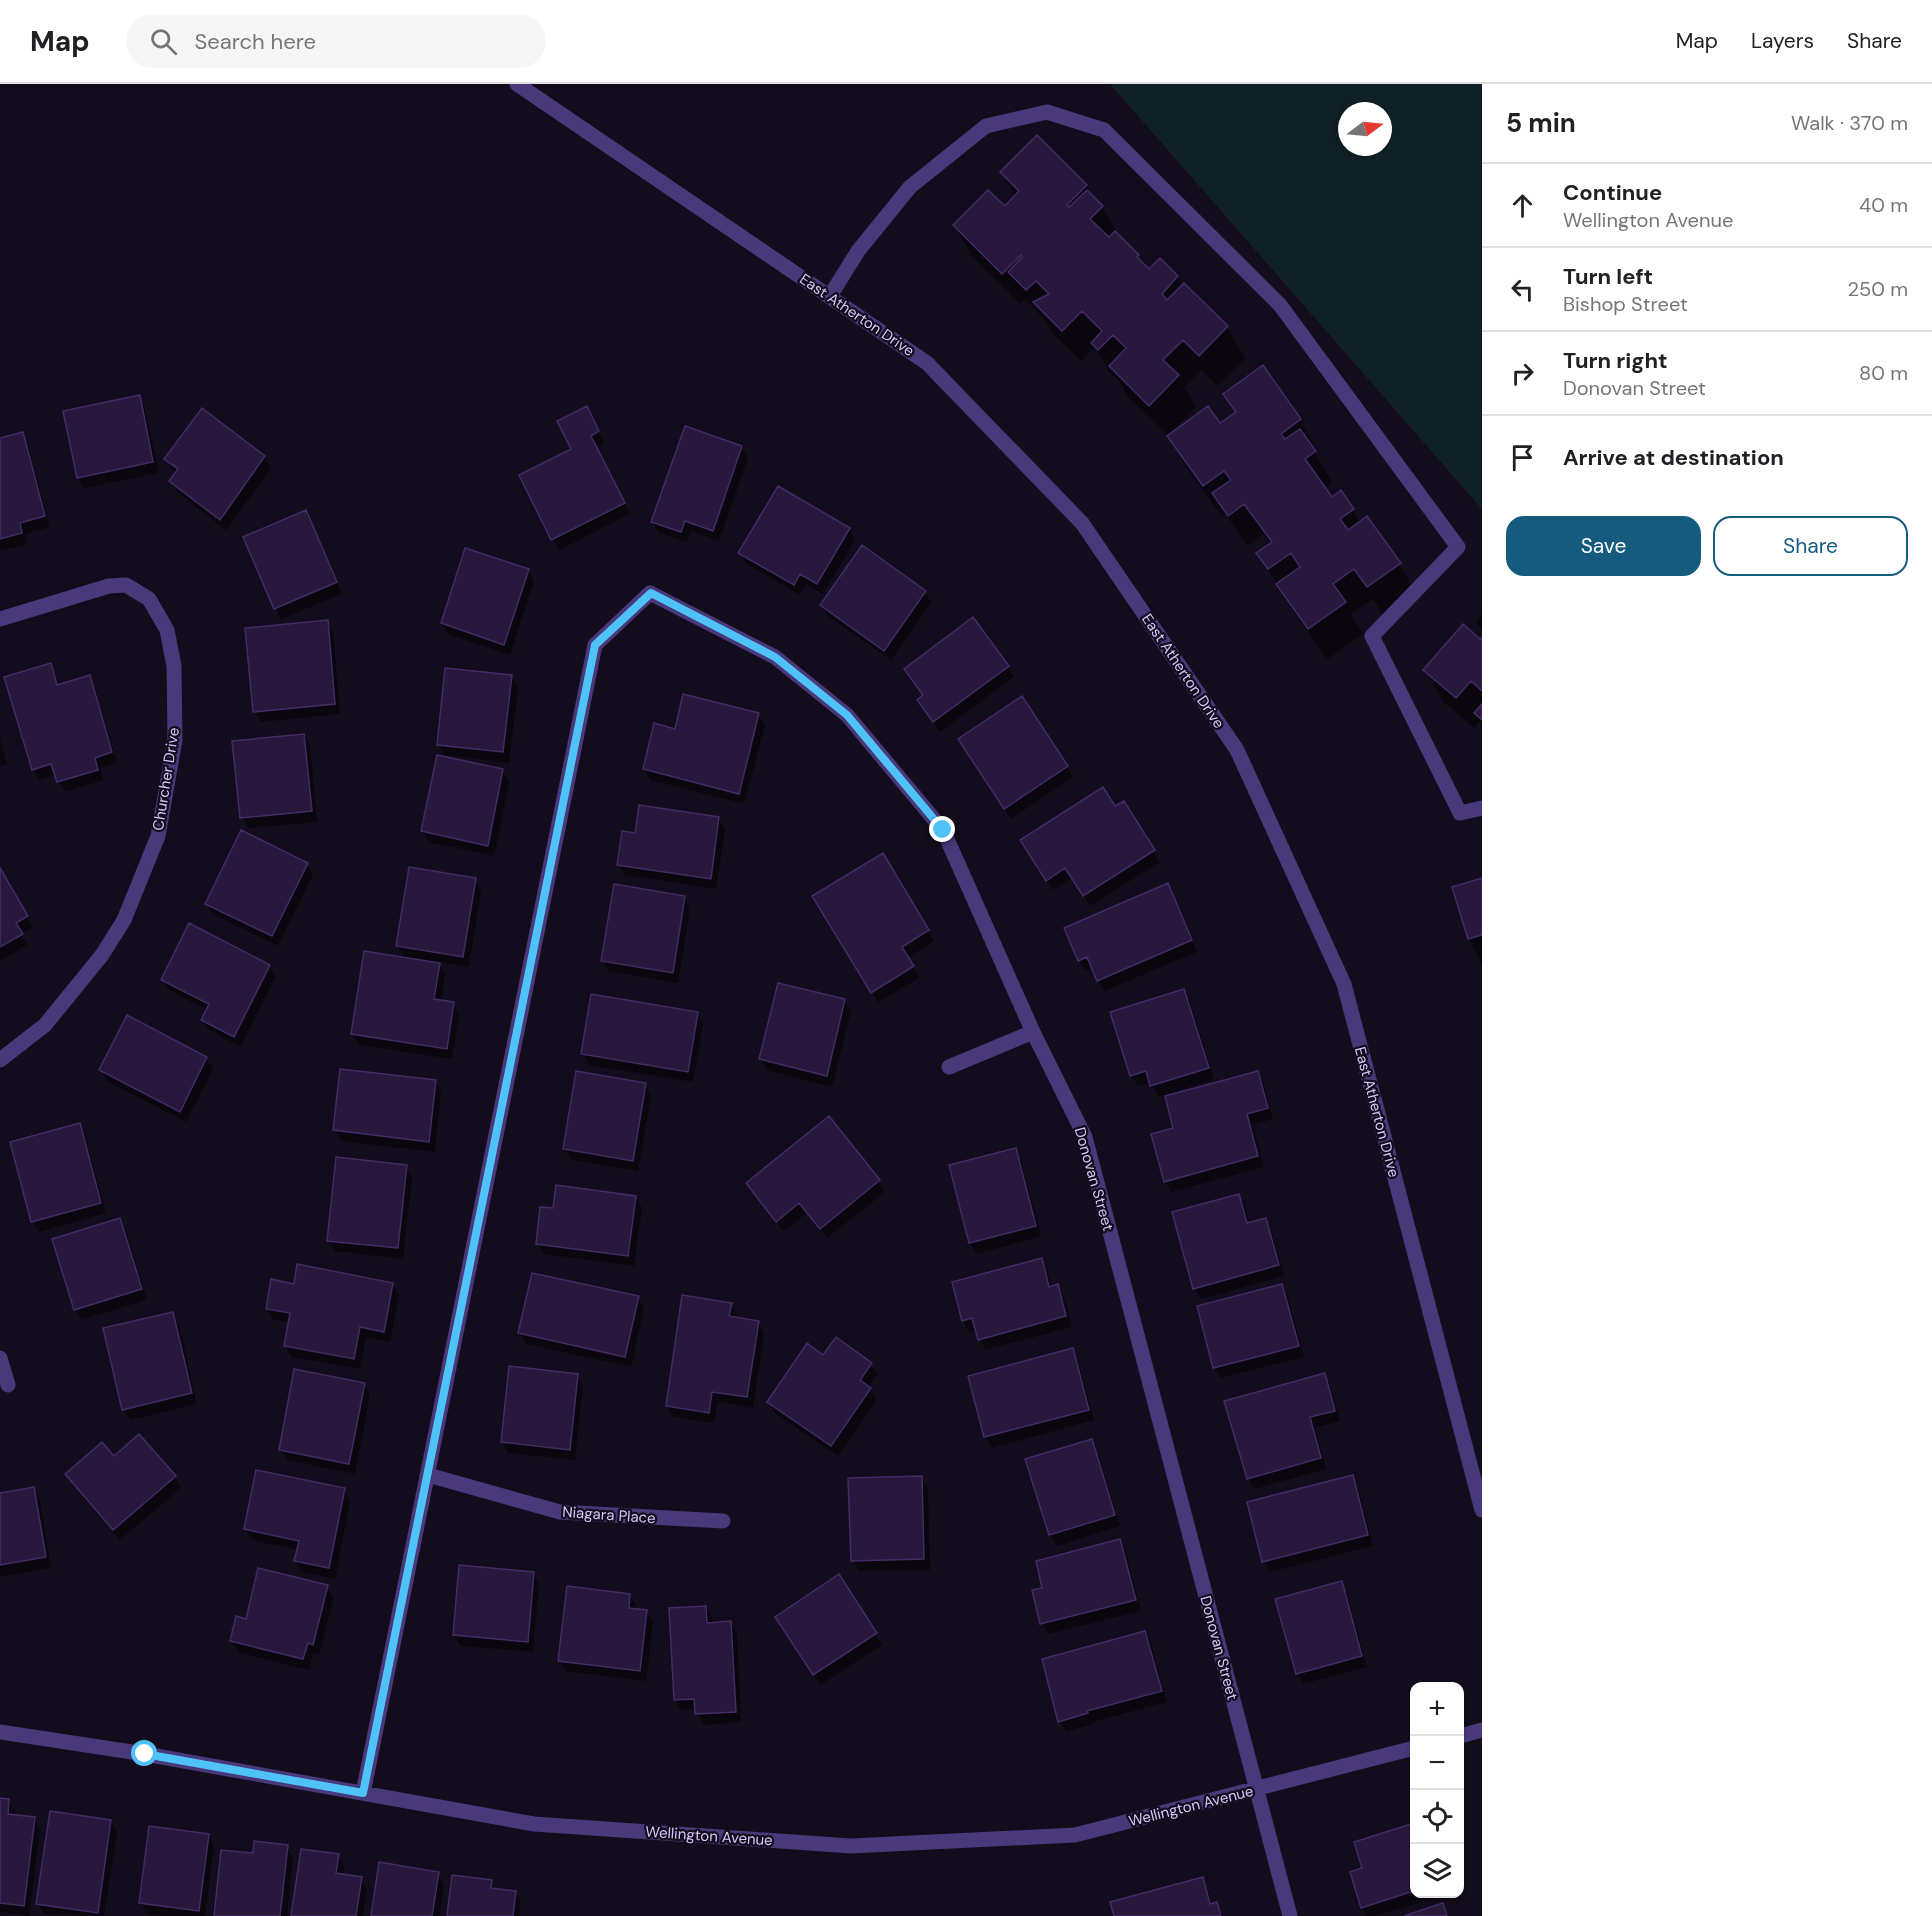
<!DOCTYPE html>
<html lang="en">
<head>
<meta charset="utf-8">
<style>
	:root { --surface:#fff; --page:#f6f6f6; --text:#202124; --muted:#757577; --line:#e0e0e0; --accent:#155b7e }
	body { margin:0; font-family:"DM Sans",sans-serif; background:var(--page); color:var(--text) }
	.controls { position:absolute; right:18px; bottom:18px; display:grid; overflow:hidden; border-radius:12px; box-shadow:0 2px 4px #0004 }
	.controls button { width:54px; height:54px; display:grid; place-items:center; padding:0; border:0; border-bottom:2px solid var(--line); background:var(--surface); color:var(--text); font:30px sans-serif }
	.compass { position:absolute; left:1338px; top:18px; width:54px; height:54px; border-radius:50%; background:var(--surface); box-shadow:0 2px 4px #0004; rotate:74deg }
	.stop { position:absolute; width:18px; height:18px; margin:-14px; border:4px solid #4fc3f7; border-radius:50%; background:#fff }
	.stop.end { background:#4fc3f7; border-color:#fff; box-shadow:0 2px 6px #0008 }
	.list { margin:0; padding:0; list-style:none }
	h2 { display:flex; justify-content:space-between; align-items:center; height:78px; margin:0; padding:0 24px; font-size:26px }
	h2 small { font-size:20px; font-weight:400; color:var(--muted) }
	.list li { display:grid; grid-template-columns:39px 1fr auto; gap:18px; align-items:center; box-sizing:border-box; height:84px; padding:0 24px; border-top:2px solid var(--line) }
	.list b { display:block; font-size:22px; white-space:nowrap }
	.list p { margin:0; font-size:20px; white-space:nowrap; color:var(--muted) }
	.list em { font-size:20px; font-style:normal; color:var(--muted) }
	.actions { display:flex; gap:12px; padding:18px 24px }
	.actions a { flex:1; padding:14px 0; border:2px solid var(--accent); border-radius:18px; text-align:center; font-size:21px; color:var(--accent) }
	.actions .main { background:var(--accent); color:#fff }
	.icon { flex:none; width:33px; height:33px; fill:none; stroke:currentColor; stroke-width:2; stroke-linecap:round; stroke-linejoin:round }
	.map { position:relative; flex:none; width:1482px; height:1832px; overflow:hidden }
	header { display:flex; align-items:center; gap:36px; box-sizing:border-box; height:84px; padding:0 30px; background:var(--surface); border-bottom:2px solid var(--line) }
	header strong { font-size:28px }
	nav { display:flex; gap:33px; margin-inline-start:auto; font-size:21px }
	.search { width:420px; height:54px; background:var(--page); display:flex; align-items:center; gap:15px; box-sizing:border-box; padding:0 21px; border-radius:33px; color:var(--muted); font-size:22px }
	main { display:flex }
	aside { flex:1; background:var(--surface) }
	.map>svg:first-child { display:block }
	.green { fill:#0f2126; fill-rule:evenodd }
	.shadow { fill:#0007 }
	.building { fill:#28183c; stroke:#442b68; stroke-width:1.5 }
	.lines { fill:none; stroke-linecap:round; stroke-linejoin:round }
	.minor { stroke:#49387a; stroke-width:15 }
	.route { stroke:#4fc3f7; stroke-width:8 }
	.labels { text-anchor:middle; stroke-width:4.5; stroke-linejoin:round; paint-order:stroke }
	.street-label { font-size:15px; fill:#dac8fd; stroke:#120c1c }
</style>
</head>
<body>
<header>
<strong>Map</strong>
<div class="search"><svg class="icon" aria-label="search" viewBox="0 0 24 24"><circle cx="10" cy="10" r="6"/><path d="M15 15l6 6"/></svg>Search here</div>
<nav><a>Map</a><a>Layers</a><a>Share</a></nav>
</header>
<main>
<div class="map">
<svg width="1482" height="1832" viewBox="0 0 1482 1832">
	<rect width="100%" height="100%" fill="#120c1c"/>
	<path class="green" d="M1110,0H1482V425ZM1347,27H1383V63H1347Z"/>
	<path class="shadow" d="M1002,89L1086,101L1093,114L1102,123L1119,153L1138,172L1145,183L1149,187L1160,176L1177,193L1183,203L1227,243L1245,274L1217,302L1201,286L1184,303L1196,323L1171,348L1172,350L1220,341L1236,330L1225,310L1263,283L1300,336L1318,367L1315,369L1332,399L1324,405L1331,415L1353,426L1360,439L1399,480L1417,510L1385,533L1373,515L1351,530L1363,550L1327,575L1296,531L1258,470L1271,461L1263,450L1247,462L1225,429L1222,432L1186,383L1168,351L1128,313L1118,295L1110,290L1095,263L1081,277L1052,249L1045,236L1025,215L1020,220L972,172L955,142L1005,124L1016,113Z
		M139,313L145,324L159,389L84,404L78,393Z
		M203,327L264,373L271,384L226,446L177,408L171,397L177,389L172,386L166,375Z
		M592,334L604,359L596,363L630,430L559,466L521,392L573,365Z
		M22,349L28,360L50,443L25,450L27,460L0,467V355Z
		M741,363L748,374L719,457L691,447L687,458L659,449L653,438Z
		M305,428L342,510L281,535L245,454Z
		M849,445L855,456L823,510L806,500L800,511L747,480L740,469Z
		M528,487L534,497L510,571L448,550L442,539Z
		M925,508L931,519L891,576L828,532L822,521Z
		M1482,530V546L1476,537Z
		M327,538L333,549L340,630L261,638L255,627Z
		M1482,555V640L1480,637L1474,644L1443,617L1425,586Z
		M50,581L59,602L89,593L95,604L117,679L100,684L103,696L65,708L56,691L39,696L33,685Z
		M1007,582L1014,593L940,648L925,627L924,612L906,585Z
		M511,593L518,604L509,679L444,671L438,660Z
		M758,631L765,642L744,720L651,696L644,685L676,647Z
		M304,651L310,662L317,738L248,744L242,734Z
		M0,655L7,680L0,682Z
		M966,666L1067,682L1073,693L1011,735Z
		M502,686L509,697L494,772L429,758L423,747Z
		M1123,719L1160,778L1090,822L1072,794L1053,806L1028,768Z
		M718,734L725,745L716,805L625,791L619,781L636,751Z
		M883,771L934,857L907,874L919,894L878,918L814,813Z
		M307,780L313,791L278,862L213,830L207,819Z
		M0,787L33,843L21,850L27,861L0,877Z
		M475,796L481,807L469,883L438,878L445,891L441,918L453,920L459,931L452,975L359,961L353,950L405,875L397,861Z
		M1482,796V881L1469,855Z
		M1168,801L1197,868L1104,907L1093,884L1085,887L1079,876Z
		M684,813L690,824L678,899L609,887L603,876Z
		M269,882L275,893L240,963L209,946L202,936L207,926L169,906L162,895Z
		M1183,907L1190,918L1214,995L1158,1013L1151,998L1138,1002L1131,991Z
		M844,917L851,928L832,1003L767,986L761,975Z
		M697,929L703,940L693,998L589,981L583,970Z
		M127,933L206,974L213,985L186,1038L107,997L101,986Z
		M1257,989L1264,1000L1273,1035L1253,1041L1264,1083L1171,1108L1165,1097L1175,1045Z
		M435,997L441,1008L435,1068L341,1057L335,1046Z
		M645,1001L651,1011L638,1087L571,1076L565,1065Z
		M79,1040L85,1051L106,1129L39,1148L33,1137Z
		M1015,1066L1021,1076L1041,1152L977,1170L971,1159L951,1082Z
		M406,1083L412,1094L403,1175L335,1167L329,1156Z
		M878,1097L885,1108L827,1154L807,1129L783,1147L748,1099Z
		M1239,1112L1245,1122L1249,1140L1265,1136L1271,1147L1284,1192L1201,1215L1195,1204Z
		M635,1113L642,1124L634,1182L544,1170L537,1159L554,1126Z
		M120,1136L126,1147L147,1216L81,1236L75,1225Z
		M1041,1176L1047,1187L1052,1203L1058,1202L1064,1212L1072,1243L985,1266L976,1246L969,1248L963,1237L953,1199Z
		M392,1200L399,1211L390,1258L366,1254L360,1285L292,1273L285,1262L290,1238L273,1236L267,1225L295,1201Z
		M1282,1202L1288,1213L1304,1273L1221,1294L1214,1283Z
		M638,1213L644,1224L631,1283L526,1260L520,1249Z
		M731,1220L737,1231V1235L758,1238L764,1249L753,1324L718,1318L714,1339L673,1333L667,1322Z
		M172,1229L179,1240L197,1320L130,1336L124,1325Z
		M1072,1266L1078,1277L1094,1336L992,1364L985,1353L969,1294Z
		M824,1273L870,1280L877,1290L868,1304L877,1316L838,1372L775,1329L769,1318Z
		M1324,1290L1330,1301L1340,1337L1315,1344L1326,1385L1254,1405L1248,1394Z
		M577,1291L583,1302L575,1376L508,1369L502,1358Z
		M364,1301L370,1311L355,1390L287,1376L281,1365Z
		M1091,1356L1097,1367L1120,1442L1057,1462L1050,1451L1027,1376Z
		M114,1374L175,1393L181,1404L120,1456L73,1401L67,1391Z
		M921,1393L928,1404L930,1486L859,1487L853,1477Z
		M1352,1393L1358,1403L1373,1462L1270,1488L1264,1478L1249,1419Z
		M33,1405L40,1416L51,1484L0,1493V1410Z
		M344,1406L350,1417L335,1495L302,1488L296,1477L298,1466L252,1456L245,1445Z
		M1120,1457L1126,1468L1141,1527L1048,1550L1042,1539L1044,1505Z
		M533,1489L539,1500L533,1568L461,1562L454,1551Z
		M838,1492L882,1561L820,1601L783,1544Z
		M1341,1499L1347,1509L1367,1583L1303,1600L1297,1589Z
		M327,1503L333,1514L319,1571L313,1569L309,1586L238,1568L232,1557L247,1537Z
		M629,1511L636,1522L635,1526L646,1528L653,1538L646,1597L566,1587L560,1577Z
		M706,1523L712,1534V1540L731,1539L737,1550L741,1638L703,1641L696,1626H681L675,1615Z
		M1145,1548L1151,1559L1167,1618L1092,1638L1093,1640L1066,1648L1060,1637Z
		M0,1715L8,1717L15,1727L14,1733L34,1735L40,1746L29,1832L0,1828Z
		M111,1737L117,1748L104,1832L44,1830L38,1820Z
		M1414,1741V1810H1449L1375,1832H1367L1362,1823L1364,1785L1356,1759Z
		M208,1751L214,1762L205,1832H163L147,1830L141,1819Z
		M287,1763L293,1774L287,1832H215L254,1771Z
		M338,1772L344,1783L343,1791L361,1794L367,1805L363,1832H293Z
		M1460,1786L1465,1805L1460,1806Z
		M438,1790L444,1801L439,1832H372Z
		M1202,1795L1208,1806L1212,1821L1217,1819L1223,1832H1115Z
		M491,1798L496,1806L515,1809L521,1819L519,1832H448Z"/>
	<path class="building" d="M1037,51L1087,101L1067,121L1069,123L1087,106L1103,122L1090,135L1109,153L1115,147L1139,171L1137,173L1149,185L1160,174L1178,192L1162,210L1167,216L1184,199L1228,242L1199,272L1183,256L1163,276L1179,291L1149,322L1109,282L1126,264L1113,251L1098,266L1091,259L1102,247L1082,227L1062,247L1033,218L1049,210L1036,197L1026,206L1008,188L1022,173L1021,171L1002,190L953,141L988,106L1005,122L1019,107L1000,88Z
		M1263,281L1301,335L1281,350L1285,355L1300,345L1316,367L1305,375L1332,413L1341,406L1354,425L1340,435L1348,446L1367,432L1401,479L1367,503L1354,485L1333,500L1346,518L1308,545L1276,500L1300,483L1291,469L1268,485L1256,469L1272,458L1244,420L1228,432L1212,409L1231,396L1224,387L1203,402L1167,352L1208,322L1220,339L1236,328L1223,310Z
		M140,311L153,378L77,394L63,327Z
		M587,322L599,347L591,352L625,419L551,456L519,391L571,365L557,337Z
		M202,324L265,372L220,436L169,397L178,385L164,375Z
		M685,342L742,362L713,447L685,437L681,448L651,438Z
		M23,348L45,432L20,439L22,449L0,455V354Z
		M778,402L850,444L817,500L800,490L794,501L738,469Z
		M306,426L337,498L274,525L243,453Z
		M862,461L926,507L884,567L820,521Z
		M465,464L529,485L504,561L441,539Z
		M973,533L1009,582L933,638L917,616L923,611L904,585Z
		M328,536L335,620L253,628L245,544Z
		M1463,540L1480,555L1482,553V607L1471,597L1456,614L1423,586Z
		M51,579L57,601L90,591L112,668L95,674L98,686L57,698L51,680L32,686L4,593Z
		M445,584L512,591L503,668L437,661Z
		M683,610L759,629L739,710L643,685L654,639L675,645Z
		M1022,612L1068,682L1004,725L958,655Z
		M1482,620V636L1474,629Z
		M304,650L312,727L240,734L232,657Z
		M437,671L503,685L488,762L421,747Z
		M1103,703L1115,722L1124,717L1155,766L1083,812L1065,784L1046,797L1020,756Z
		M639,721L719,733L711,795L617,781L622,747L635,749Z
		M241,746L308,779L272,852L205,820Z
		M883,769L929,846L902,863L914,882L871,909L812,812Z
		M409,783L476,794L463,873L396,862Z
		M0,784L28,832L16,839L23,850L0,863Z
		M1482,794V851L1468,855L1452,803Z
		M1168,799L1192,856L1097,897L1087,873L1078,877L1064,844Z
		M614,800L685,812L673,889L601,877Z
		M189,839L270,881L234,953L201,936L209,920L161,896Z
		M364,867L440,879L434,915L454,918L447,965L351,950Z
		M778,899L845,915L827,992L759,975Z
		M1184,905L1209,984L1150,1002L1146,987L1130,992L1110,928Z
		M591,910L698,928L688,988L581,970Z
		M127,931L207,973L180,1028L99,986Z
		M340,985L436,996L429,1058L333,1046Z
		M576,987L646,999L633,1077L563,1065Z
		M1258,987L1268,1024L1247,1030L1258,1072L1164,1098L1151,1050L1173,1044L1165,1012Z
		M829,1032L880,1096L820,1145L799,1119L776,1138L746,1099Z
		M80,1039L101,1119L31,1138L10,1058Z
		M1016,1064L1036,1142L969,1159L949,1081Z
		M336,1073L407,1081L398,1164L327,1157Z
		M556,1101L636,1112L628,1172L536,1160L540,1123L553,1124Z
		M1239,1110L1247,1139L1266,1134L1279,1181L1193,1205L1172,1128Z
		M120,1134L142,1205L74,1226L52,1155Z
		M1042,1174L1049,1203L1058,1200L1066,1232L978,1256L972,1234L962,1237L952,1198Z
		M297,1180L393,1199L384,1248L360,1243L354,1275L284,1262L290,1229L266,1225L271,1195L294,1200Z
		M532,1189L639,1212L625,1273L518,1249Z
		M1282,1200L1299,1262L1213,1284L1197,1222Z
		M682,1211L732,1219L729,1232L759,1237L747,1313L712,1308L709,1329L666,1322Z
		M173,1228L192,1309L122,1326L103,1244Z
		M836,1253L872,1279L860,1296L871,1304L831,1362L767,1318L807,1259L823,1271Z
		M1073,1264L1089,1326L984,1353L968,1292Z
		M509,1282L578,1290L570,1366L501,1358Z
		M294,1285L365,1299L349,1380L279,1366Z
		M1325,1289L1335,1327L1310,1333L1321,1374L1247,1395L1224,1317Z
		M139,1350L176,1392L113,1446L65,1390L102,1358L114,1372Z
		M1092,1355L1115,1431L1049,1451L1025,1375Z
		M256,1386L345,1404L329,1484L294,1477L299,1457L244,1445Z
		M1353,1391L1368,1451L1262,1478L1247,1418Z
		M922,1392L924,1475L851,1477L848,1394Z
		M34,1403L46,1473L0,1481V1409Z
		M1120,1455L1136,1516L1040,1540L1032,1506L1042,1504L1036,1477Z
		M459,1481L534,1488L528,1558L453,1551Z
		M258,1484L328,1501L313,1561L308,1559L303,1575L230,1557L236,1532L246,1535Z
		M839,1490L877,1549L813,1591L775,1533Z
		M1342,1497L1362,1572L1296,1590L1275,1515Z
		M567,1502L630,1510L629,1524L647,1526L640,1587L558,1577Z
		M706,1522L707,1539L731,1537L736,1628L695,1630L694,1615L674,1616L669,1524Z
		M1145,1547L1162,1607L1087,1627L1088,1629L1058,1638L1042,1575Z
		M0,1714L9,1715L8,1730L35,1733L24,1822L0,1819Z
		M50,1727L111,1736L98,1829L36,1820Z
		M1414,1739V1807L1361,1824L1350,1788L1362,1784L1354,1758Z
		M149,1742L209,1750L199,1827L139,1819Z
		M254,1757L288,1761L280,1832H214L221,1766L253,1769Z
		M301,1765L339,1770L336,1789L362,1793L356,1832H291Z
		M379,1778L439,1788L432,1832H371Z
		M452,1791L492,1796L491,1804L516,1807L513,1832H447Z
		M1203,1793L1210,1820L1217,1818L1221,1832H1114L1110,1818Z
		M1443,1819L1447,1832H1404Z"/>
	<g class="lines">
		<path class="minor" d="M517,0L927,279L1082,439L1237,666L1344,900L1482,1426
			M830,212L858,167L910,103L986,42L1047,28L1104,46L1280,221L1458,463L1372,552L1460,729L1482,724
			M0,535L109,502L126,501L149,515L167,546L174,582L175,656L158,752L124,836L102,871L45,941L0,976
			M949,983L1033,948
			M0,1274L8,1301
			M428,1391L560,1428L723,1437
			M0,1648L145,1670L534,1740L851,1762L1075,1751L1414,1664
			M1460,1652L1482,1646
			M363,1709L595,561L650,509L775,573L847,631L943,746L1033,948L1085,1053L1290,1832"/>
	</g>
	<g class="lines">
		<path class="route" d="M145,1670L363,1709L595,561L651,509L775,573L847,631L943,746"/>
	</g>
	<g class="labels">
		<g class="street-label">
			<text transform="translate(857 231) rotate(34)" y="5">East Atherton Drive</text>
			<text transform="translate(1183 587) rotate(56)" y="5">East Atherton Drive</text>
			<text transform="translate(166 695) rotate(-81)" y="5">Churcher Drive</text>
			<text transform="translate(1377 1028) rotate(75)" y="5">East Atherton Drive</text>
			<text transform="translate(1094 1095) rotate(74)" y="5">Donovan Street</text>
			<text transform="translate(609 1431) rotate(4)" y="5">Niagara Place</text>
			<text transform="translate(1219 1564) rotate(75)" y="5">Donovan Street</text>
			<text transform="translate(1191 1722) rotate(-14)" y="5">Wellington Avenue</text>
			<text transform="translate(709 1752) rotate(4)" y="5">Wellington Avenue</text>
		</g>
	</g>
</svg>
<div class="controls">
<button>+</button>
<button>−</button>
<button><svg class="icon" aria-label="locate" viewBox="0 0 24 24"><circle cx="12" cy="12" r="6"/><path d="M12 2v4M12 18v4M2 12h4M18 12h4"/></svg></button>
<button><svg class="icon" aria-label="layers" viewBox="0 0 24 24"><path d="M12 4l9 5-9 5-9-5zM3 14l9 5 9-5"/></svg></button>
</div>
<svg class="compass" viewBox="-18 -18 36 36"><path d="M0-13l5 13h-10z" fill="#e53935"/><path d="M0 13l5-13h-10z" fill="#757577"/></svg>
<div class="stop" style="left:145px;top:1670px"></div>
<div class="stop end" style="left:943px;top:746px"></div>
</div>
<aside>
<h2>5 min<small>Walk · 370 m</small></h2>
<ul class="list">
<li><svg class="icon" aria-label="ahead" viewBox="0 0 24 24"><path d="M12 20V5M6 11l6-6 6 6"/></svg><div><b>Continue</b><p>Wellington Avenue</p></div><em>40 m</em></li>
<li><svg class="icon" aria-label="left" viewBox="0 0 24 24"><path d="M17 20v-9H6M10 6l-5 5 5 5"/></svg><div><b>Turn left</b><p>Bishop Street</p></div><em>250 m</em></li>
<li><svg class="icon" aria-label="right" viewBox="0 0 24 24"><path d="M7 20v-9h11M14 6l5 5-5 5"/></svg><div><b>Turn right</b><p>Donovan Street</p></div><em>80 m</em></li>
<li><svg class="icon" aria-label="arrive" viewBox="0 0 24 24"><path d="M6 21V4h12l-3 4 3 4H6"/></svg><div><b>Arrive at destination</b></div></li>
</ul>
<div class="actions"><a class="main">Save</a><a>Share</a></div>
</aside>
</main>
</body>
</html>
